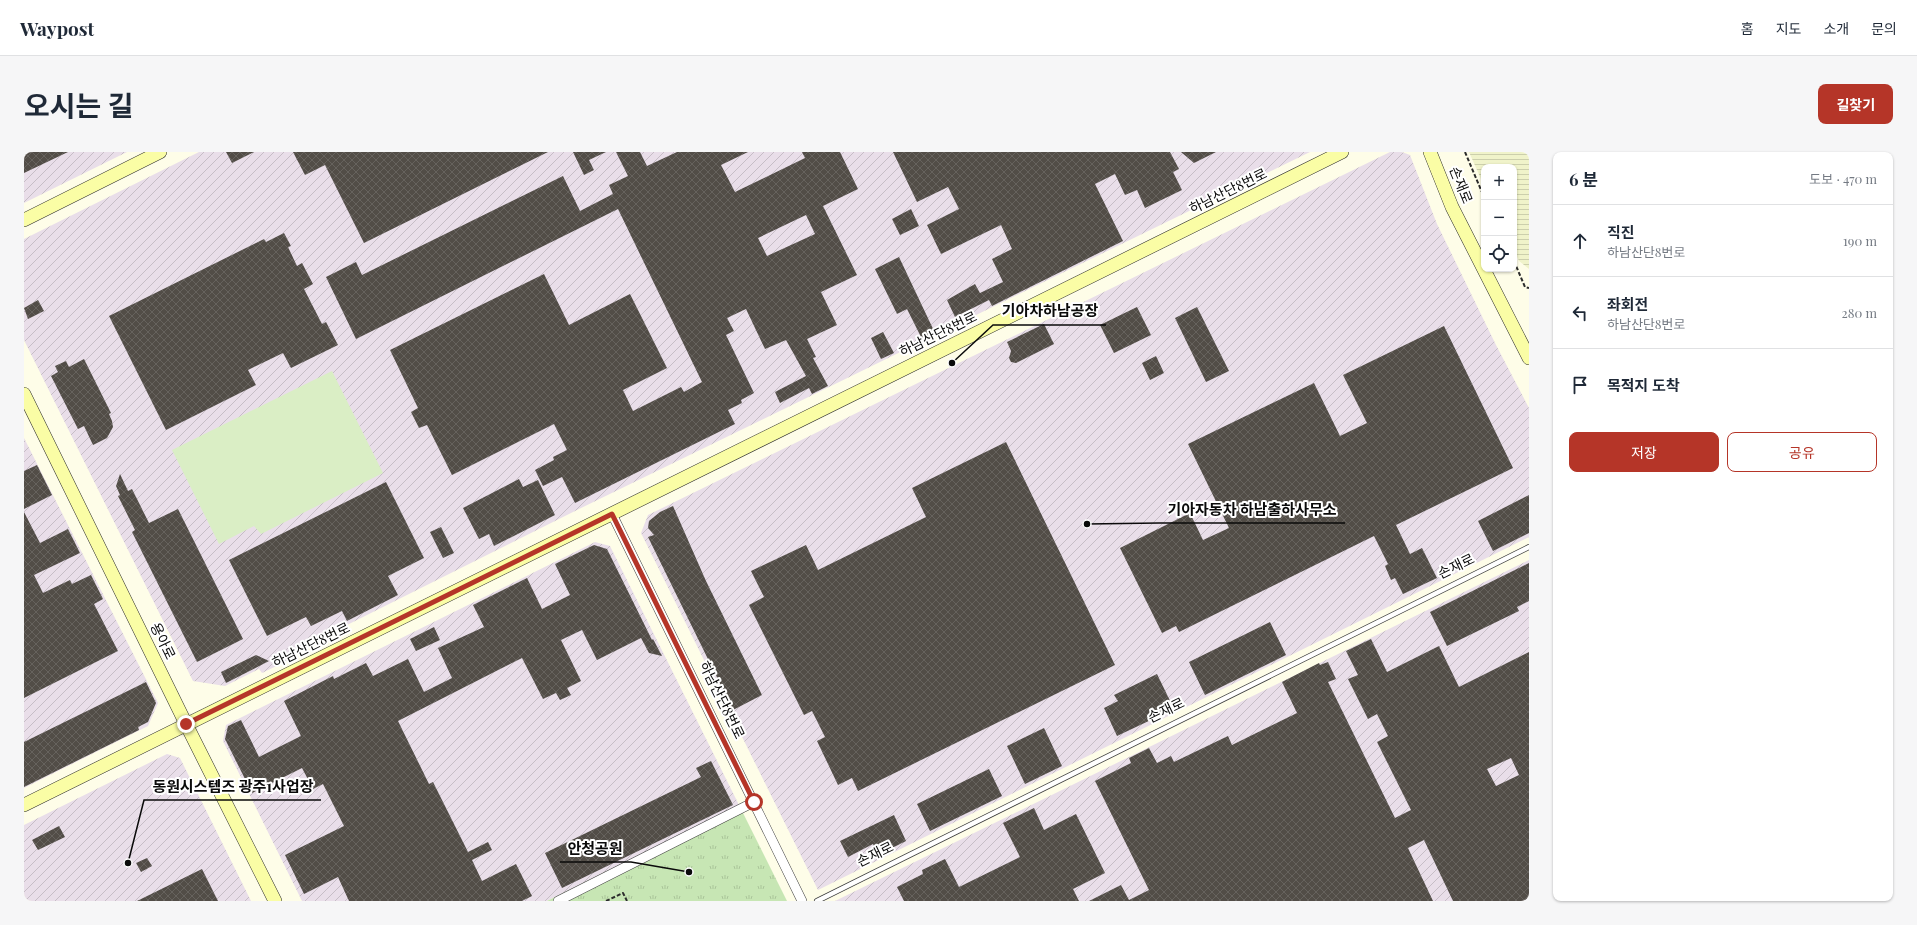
<!DOCTYPE html>
<html lang="ko">
<head>
<meta charset="utf-8">
<style>
	:root { --surface:#fff; --page:#f6f6f7; --text:#1f2937; --muted:#747a83; --line:#e0e1e3; --accent:#b53528 }
	body { margin:0; font-family:"Playfair Display","Noto Sans KR",serif; background:var(--page); color:var(--text) }
	.controls { position:absolute; right:12px; top:12px; display:grid; overflow:hidden; border-radius:8px; box-shadow:0 1px 3px #0004 }
	.controls button { width:36px; height:36px; display:grid; place-items:center; padding:0; border:0; border-bottom:1px solid var(--line); background:var(--surface); color:var(--text); font:20px sans-serif }
	.stop { position:absolute; width:12px; height:12px; margin:-9px; border:3px solid #b53528; border-radius:50%; background:#fff }
	.stop.end { background:#b53528; border-color:#fff; box-shadow:0 1px 4px #0008 }
	.list { margin:0; padding:0; list-style:none }
	h2 { display:flex; justify-content:space-between; align-items:center; height:52px; margin:0; padding:0 16px; font-size:17px }
	h2 small { font-size:13px; font-weight:400; color:var(--muted) }
	.list li { display:grid; grid-template-columns:26px 1fr auto; gap:12px; align-items:center; box-sizing:border-box; height:72px; padding:0 16px; border-top:1px solid var(--line) }
	.list b { display:block; font-size:15px; white-space:nowrap }
	.list p { margin:0; font-size:13px; white-space:nowrap; color:var(--muted) }
	.list em { font-size:13px; font-style:normal; color:var(--muted) }
	.actions { display:flex; gap:8px; padding:12px 16px }
	.actions a { flex:1; padding:9px 0; border:1px solid var(--accent); border-radius:8px; text-align:center; font-size:14px; color:var(--accent) }
	.actions .main { background:var(--accent); color:#fff }
	.icon { flex:none; width:22px; height:22px; fill:none; stroke:currentColor; stroke-width:2; stroke-linecap:round; stroke-linejoin:round }
	.map { position:relative; flex:none; width:1505px; height:749px; overflow:hidden; border-radius:8px }
	header { display:flex; align-items:center; gap:24px; box-sizing:border-box; height:56px; padding:0 20px; background:var(--surface); border-bottom:1px solid var(--line) }
	header strong { font-size:19px }
	nav { display:flex; gap:22px; margin-inline-start:auto; font-size:14px }
	.intro { display:flex; align-items:center; justify-content:space-between; box-sizing:border-box; height:96px; padding:0 24px }
	h1 { margin:0; font-size:28px }
	.button { padding:10px 18px; border-radius:8px; background:var(--accent); color:#fff; font-size:14px; font-weight:700 }
	main { display:flex; gap:24px; padding:0 24px }
	aside { flex:1; background:var(--surface); border-radius:8px; box-shadow:0 1px 3px #0004 }
	.map>svg:first-child { display:block }
	.industrial { fill:url(#industrial-furrows) }
	.farmland { fill:url(#farmland-rules) }
	.park { fill:url(#park-tufts) }
	.pitch { fill:#daeec5 }
	.building { fill:url(#building-cross-hatch); fill-rule:evenodd }
	.lines { fill:none; stroke-linecap:round; stroke-linejoin:round }
	.lane-casing { stroke:#3d3d3d; stroke-width:6 }
	.street-casing { stroke:#3d3d3d; stroke-width:10 }
	.secondary-casing { stroke:#2c2c2c; stroke-width:14 }
	.path { stroke:#2c2c2c; stroke-width:2; stroke-dasharray:4 2; stroke-linecap:butt }
	.lane { stroke:#fff; stroke-width:4.5 }
	.street { stroke:#fff; stroke-width:9 }
	.secondary { stroke:#fafda5; stroke-width:13 }
	.route { stroke:#b53528; stroke-width:5 }
	.labels { text-anchor:middle; stroke-width:4; stroke-linejoin:round; paint-order:stroke }
	.street-label { font-size:14px; fill:#0a0a0a; stroke:#fff }
	.leader { fill:none; stroke:#0a0a0a; stroke-width:1.5 }
	.callout-dot { fill:#0a0a0a; stroke:#fff; stroke-width:1.5 }
	.callout-label { font-size:15px; text-anchor:middle; font-weight:bold; fill:#0a0a0a; stroke:#fff; stroke-width:4; stroke-linejoin:round; paint-order:stroke }
</style>
</head>
<body>
<header>
<strong>Waypost</strong>
<nav><a>홈</a><a>지도</a><a>소개</a><a>문의</a></nav>
</header>
<div class="intro"><h1>오시는 길</h1><a class="button">길찾기</a></div>
<main>
<div class="map">
<svg width="1505" height="749" viewBox="0 0 1505 749">
	<defs>
		<pattern id="industrial-furrows" width="10" height="10" patternUnits="userSpaceOnUse"><rect width="10" height="10" fill="#e9dee9"/><path d="M-1 1l2-2M0 10L10 0M9 11l2-2" fill="none" stroke="#c6bdc6"/></pattern>
		<pattern id="farmland-rules" width="6" height="5" patternUnits="userSpaceOnUse"><rect width="6" height="5" fill="#f0f3ca"/><path d="M0 2.5h6" fill="none" stroke="#cccfac"/></pattern>
		<pattern id="park-tufts" width="24" height="20" patternUnits="userSpaceOnUse"><rect width="24" height="20" fill="#c7e6b4"/><path d="M3 7l-1-3M5 7V3M7 7l1-3M15 17l-1-3M17 17v-4M19 17l1-3" fill="none" stroke="#aac499"/></pattern>
		<pattern id="building-cross-hatch" width="8" height="8" patternUnits="userSpaceOnUse"><rect width="8" height="8" fill="#524d47"/><path d="M0 0l8 8M0 8l8-8" fill="none" stroke="#66625d"/></pattern>
	</defs>
	<rect width="100%" height="100%" fill="#fefde8"/>
	<path class="industrial" d="M0,0H103L0,51Z
		M175,0H1286L553,358L267,501L269,506L238,521L235,517L201,534L169,529L0,188V87Z
		M1366,0H1378L1386,3L1413,72L1472,193L1505,256V385L794,738L617,381L624,363Z
		M0,286L134,551L124,574L0,636Z
		M571,390L586,394L715,653L523,749H278L199,589L202,573Z
		M1505,408V749H811L1044,635Z
		M143,602L156,606L227,749H0V673Z"/>
	<path class="farmland" d="M1445,0H1505V117L1495,109L1490,97V15H1460V34Z"/>
	<path class="park" d="M715,653L763,749H523Z"/>
	<path class="pitch" d="M308,219L359,321L237,382L230,374L195,392L148,298Z"/>
	<path class="building" d="M0,0H44L0,21Z
		M202,0H230L208,11Z
		M269,0H524L340,91L301,13L281,23Z
		M549,0H582L565,8L570,18L560,23Z
		M592,0H616L623,14L653,0H724L697,13L711,40L781,6L778,0H816L834,37L799,54L833,123L797,140L813,173L783,187L792,205L789,206L804,234L788,242L785,236L756,251L751,240L782,224L762,188L741,197L722,157L703,166L710,179L702,183L730,241L717,248L718,251L704,258L711,272L551,351L538,325L519,334L511,318L530,308L529,305L543,298L530,272L428,323L403,273L395,276L387,260L394,256L366,198L520,122L545,173L606,142L643,216L599,238L609,259L657,235L660,240L678,230L594,57L332,187L302,125L332,110L338,123L539,24L556,59L589,42L585,33L604,24ZM782,63L791,82L743,104L734,86Z
		M869,0H1146L1155,17L1149,20L1158,38L1121,56L1113,38L1101,43L1091,22L1071,32L1099,89L968,154L965,148L931,165L923,148L951,132L956,141L979,130L968,107L988,97L977,73L917,102L903,73L935,57L924,35L893,50Z
		M1157,0H1192L1170,11Z
		M887,57L895,74L876,83L868,67Z
		M260,81L267,94L264,95L273,114L278,111L289,132L280,137L298,172L302,170L314,193L267,216L259,201L224,218L232,233L142,278L85,164L240,87L242,90Z
		M875,105L911,181L898,187L883,157L873,162L851,117Z
		M14,148L20,159L4,167L0,156Z
		M1113,155L1127,183L1090,201L1076,173Z
		M1173,155L1205,219L1182,230L1151,166Z
		M1020,172L1030,192L992,211L987,210L985,206L987,199L983,190Z
		M1420,174L1489,316L1372,373L1386,402L1398,396L1413,426L1379,442L1371,426L1367,428L1361,414L1364,412L1350,384L1155,480L1152,474L1138,481L1096,396L1166,361L1179,388L1205,376L1164,292L1290,231L1316,284L1343,271L1319,223Z
		M859,180L870,201L857,207L847,186Z
		M1132,204L1140,221L1126,228L1118,211Z
		M60,207L87,261L85,262L88,269L89,275L83,286L69,293L60,274L54,277L27,224L34,220L31,214L42,209L45,215Z
		M982,290L1091,513L834,639L828,626L814,633L793,589L801,585L788,559L780,563L725,453L740,445L727,419L782,393L794,418L902,365L888,336Z
		M13,313L28,343L0,357V319Z
		M96,322L104,339L108,337L125,371L154,357L219,487L173,510L108,380L111,378L94,344L96,343L92,334Z
		M495,327L499,335L514,328L531,363L470,394L465,382L455,387L439,356Z
		M362,330L400,406L364,424L374,443L323,469L318,459L287,474L282,465L243,484L205,408Z
		M1505,343V381L1469,399L1454,369Z
		M649,354L682,429L738,543L709,558L624,385L630,383L624,376L625,369L636,360Z
		M0,360L16,391L44,377L56,401L10,423L19,441L46,428L48,432L67,423L79,447L70,452L94,499L0,546Z
		M417,375L430,401L419,406L406,380Z
		M570,393L583,397L628,488L629,487L638,504L625,501L617,486L573,508L558,478L537,488L557,529L543,536L547,543L536,548L532,541L519,547L498,506L374,569L405,632L409,630L444,700L464,690L468,698L448,708L458,729L492,712L508,744L498,749H325L314,725L280,742L261,703L320,674L299,632L289,637L278,616L228,641L201,587L204,574L217,568L235,605L277,584L260,549L309,524L310,527L342,511L349,524L384,507L400,540L428,526L414,496L460,475L449,453L503,426L518,457L546,443L531,412Z
		M1505,411V449L1493,455L1495,459L1423,494L1406,460Z
		M1246,470L1262,503L1181,543L1165,510Z
		M410,475L416,488L392,499L386,487Z
		M1347,487L1363,520L1415,494L1435,535L1505,500V749H1429L1400,688L1384,696L1409,749H1065L1097,733L1105,748L1125,738L1071,629L1107,611L1105,606L1125,596L1133,611L1147,604L1150,610L1204,584L1208,593L1273,561L1258,530L1295,511L1296,513L1304,510L1312,527L1304,530L1371,666L1387,658L1353,590L1364,584L1353,562L1344,567L1324,527L1334,523L1322,499ZM1487,606L1495,623L1472,634L1463,617Z
		M232,503L245,509L202,531L197,520Z
		M1133,522L1150,557L1093,584L1080,556L1094,549L1090,543Z
		M122,530L132,551L124,570L114,575L115,578L0,635V590Z
		M1020,576L1038,614L1001,632L983,594Z
		M687,609L709,653L538,736L521,701L677,625L672,616Z
		M965,617L978,644L906,679L893,652Z
		M1010,656L1020,678L1052,662L1081,721L1049,737L1055,749H880L873,735L899,722L898,718L921,707L935,735L996,705L979,671Z
		M870,663L882,689L854,703L849,692L824,705L816,689Z
		M35,674L41,685L14,698L8,688Z
		M123,706L128,714L117,720L112,711Z
		M178,717L194,749H113Z"/>
	<g class="lines">
		<defs>
			<path id="lane" d="M793,749L1505,395"/>
			<path id="street" d="M588,362L778,749
				M534,749L730,650"/>
			<path id="secondary" d="M1406,0L1428,55L1505,206
				M0,68L136,0
				M0,242L162,572L251,749
				M0,653L1318,0"/>
		</defs>
		<use href="#lane" class="lane-casing"/>
		<use href="#street" class="street-casing"/>
		<use href="#secondary" class="secondary-casing"/>
		<path class="path" d="M1441,0L1460,45
			M1490,109L1501,135L1505,136
			M582,749L599,741L603,749"/>
		<use href="#lane" class="lane"/>
		<use href="#street" class="street"/>
		<use href="#secondary" class="secondary"/>
	</g>
	<g class="lines">
		<path class="route" d="M162,572L588,362L730,650"/>
	</g>
	<g class="labels">
		<g class="street-label">
			<text transform="translate(1437 33) rotate(68)" y="5">손재로</text>
			<text transform="translate(1204 39) rotate(-26)" y="5">하남산단8번로</text>
			<text transform="translate(914 182) rotate(-26)" y="5">하남산단8번로</text>
			<text transform="translate(1432 414) rotate(-26)" y="5">손재로</text>
			<text transform="translate(139 489) rotate(64)" y="5">용아로</text>
			<text transform="translate(287 493) rotate(-26)" y="5">하남산단8번로</text>
			<text transform="translate(698 548) rotate(64)" y="5">하남산단8번로</text>
			<text transform="translate(1142 558) rotate(-26)" y="5">손재로</text>
			<text transform="translate(851 702) rotate(-26)" y="5">손재로</text>
		</g>
	</g>
	<path class="leader" d="M928 211L969 173H1082M1063 372L1135 371H1321M104 711L120 648H297M665 720L607 710H536"/>
	<g class="callout-dot">
		<circle cx="928" cy="211" r="4"/>
		<circle cx="1063" cy="372" r="4"/>
		<circle cx="104" cy="711" r="4"/>
		<circle cx="665" cy="720" r="4"/>
	</g>
	<g class="callout-label">
		<text x="1026" y="164">기아차하남공장</text>
		<text x="1228" y="363">기아자동차 하남출하사무소</text>
		<text x="209" y="640">동원시스템즈 광주1사업장</text>
		<text x="571" y="702">안청공원</text>
	</g>
</svg>
<div class="controls">
<button>+</button>
<button>−</button>
<button><svg class="icon" aria-label="locate" viewBox="0 0 24 24"><circle cx="12" cy="12" r="6"/><path d="M12 2v4M12 18v4M2 12h4M18 12h4"/></svg></button>
</div>
<div class="stop" style="left:730px;top:650px"></div>
<div class="stop end" style="left:162px;top:572px"></div>
</div>
<aside>
<h2>6 분<small>도보 · 470 m</small></h2>
<ul class="list">
<li><svg class="icon" aria-label="ahead" viewBox="0 0 24 24"><path d="M12 20V5M6 11l6-6 6 6"/></svg><div><b>직진</b><p>하남산단8번로</p></div><em>190 m</em></li>
<li><svg class="icon" aria-label="left" viewBox="0 0 24 24"><path d="M17 20v-9H6M10 6l-5 5 5 5"/></svg><div><b>좌회전</b><p>하남산단8번로</p></div><em>280 m</em></li>
<li><svg class="icon" aria-label="arrive" viewBox="0 0 24 24"><path d="M6 21V4h12l-3 4 3 4H6"/></svg><div><b>목적지 도착</b></div></li>
</ul>
<div class="actions"><a class="main">저장</a><a>공유</a></div>
</aside>
</main>
</body>
</html>
